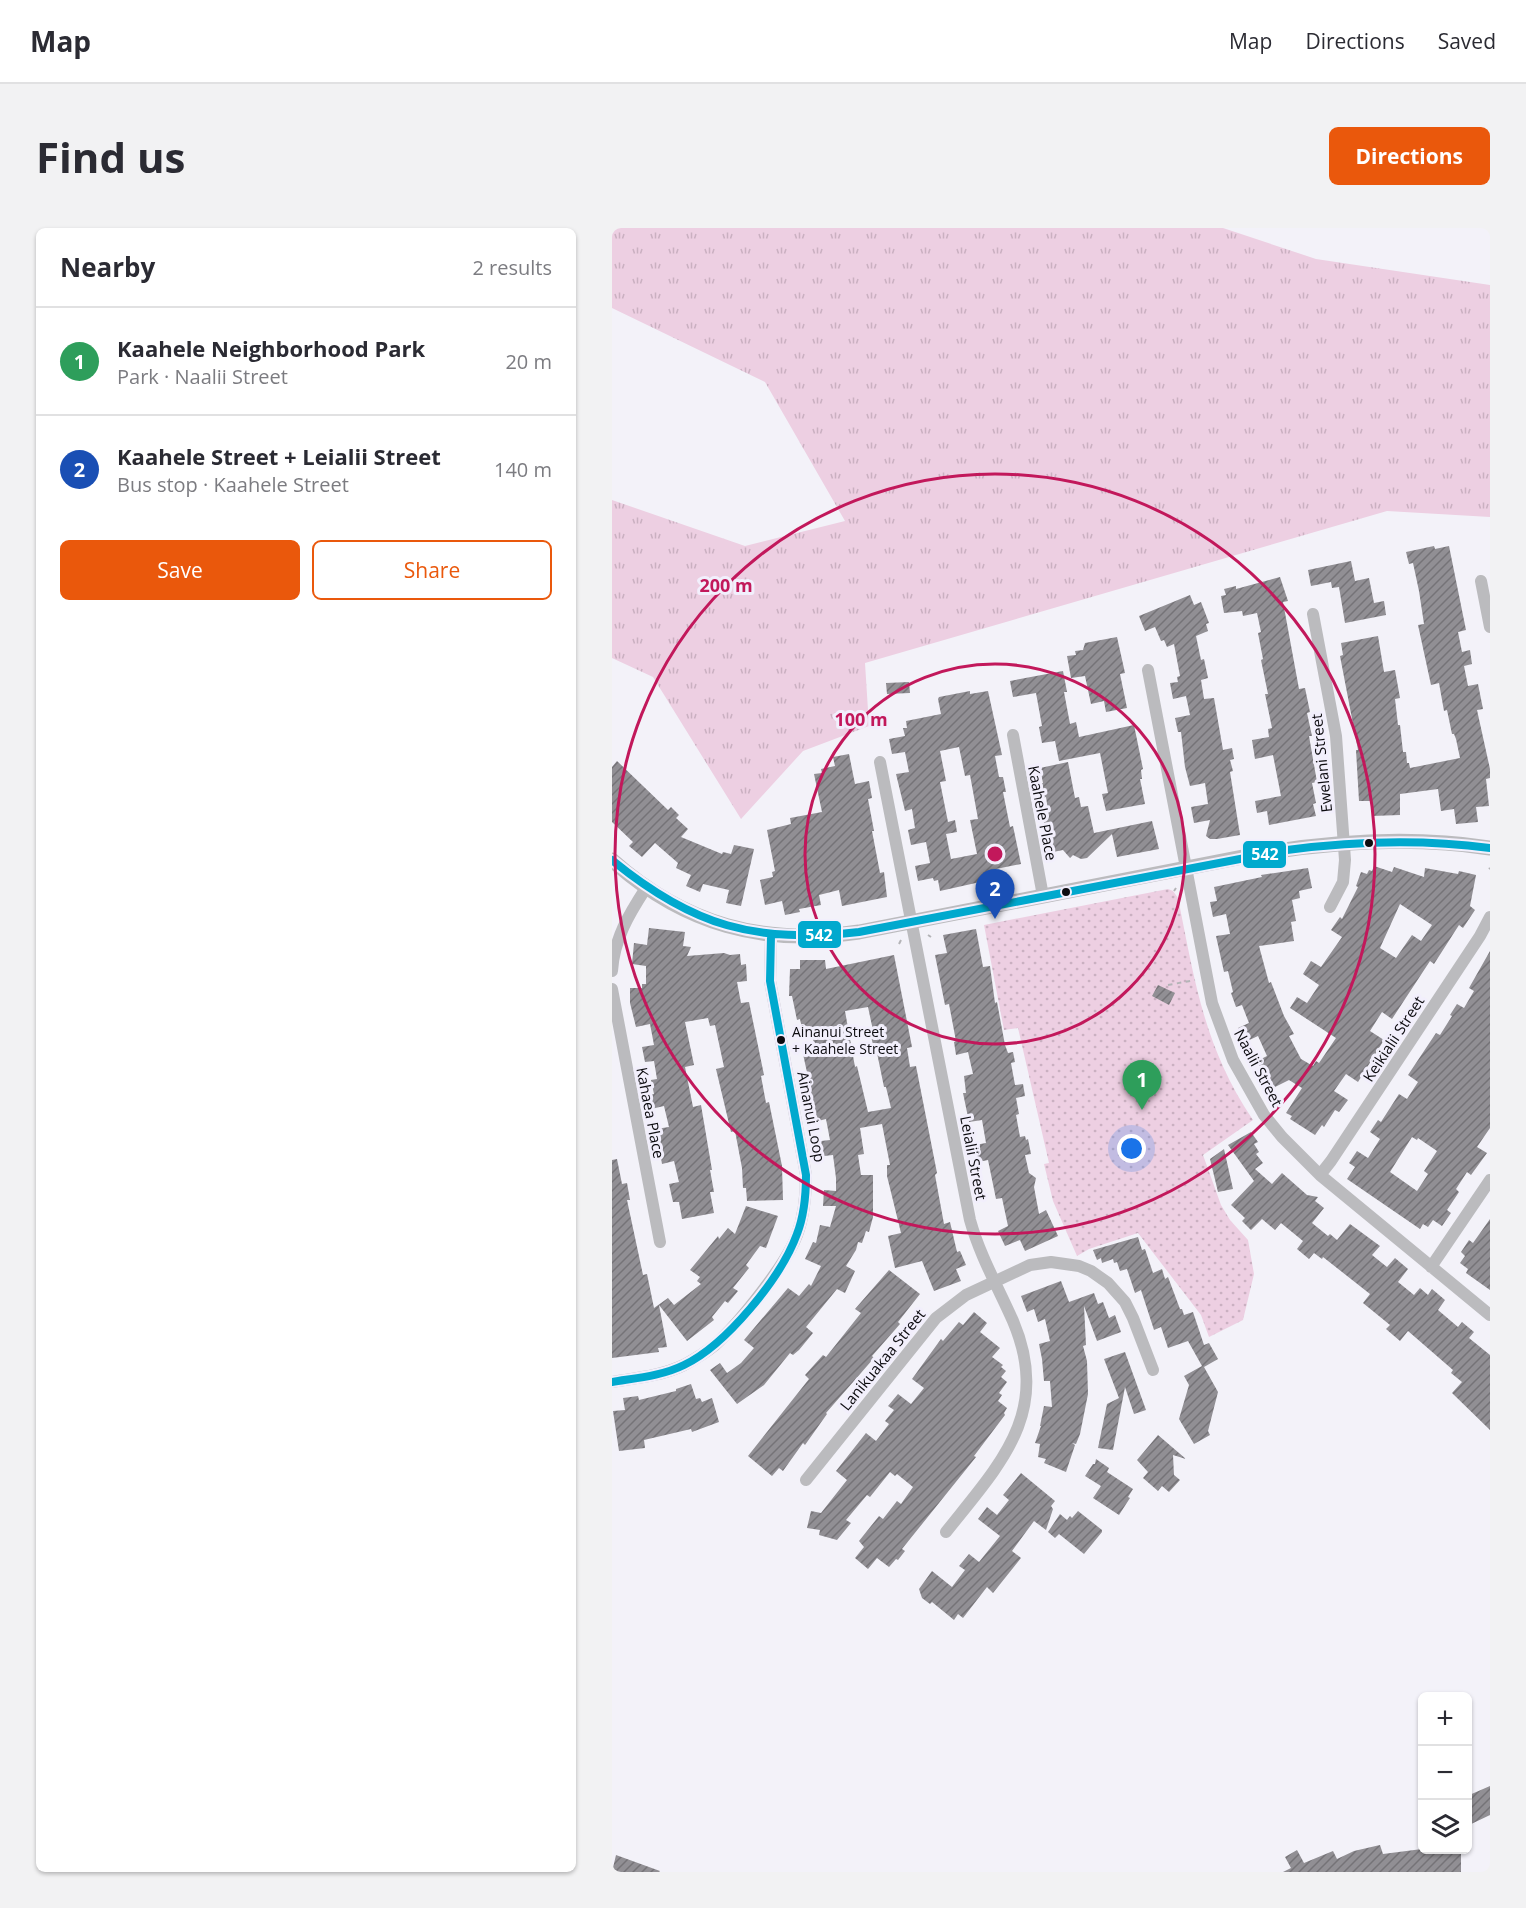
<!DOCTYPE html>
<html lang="en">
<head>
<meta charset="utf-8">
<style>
	:root { --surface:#fff; --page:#f2f2f3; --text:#2b2b33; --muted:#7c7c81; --line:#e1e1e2; --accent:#ea580c }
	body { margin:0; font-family:"Open Sans",sans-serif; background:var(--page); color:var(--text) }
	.controls { position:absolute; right:18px; bottom:18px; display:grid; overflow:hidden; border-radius:9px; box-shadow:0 2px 4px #0004 }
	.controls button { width:54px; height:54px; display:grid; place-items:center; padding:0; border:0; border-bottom:2px solid var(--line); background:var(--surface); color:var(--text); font:30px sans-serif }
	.you { position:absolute; left:520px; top:921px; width:21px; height:21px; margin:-15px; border:4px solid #fff; border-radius:50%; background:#1a73e8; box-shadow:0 0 0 9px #1a73e833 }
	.badge { display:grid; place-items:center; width:39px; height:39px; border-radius:50%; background:var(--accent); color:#fff; font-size:20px; font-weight:700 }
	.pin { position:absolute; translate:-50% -50px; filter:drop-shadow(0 2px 3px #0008) }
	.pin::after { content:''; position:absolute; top:32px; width:21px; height:18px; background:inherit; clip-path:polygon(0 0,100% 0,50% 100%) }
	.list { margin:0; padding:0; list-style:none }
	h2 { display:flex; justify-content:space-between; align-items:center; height:78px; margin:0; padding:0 24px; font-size:26px }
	h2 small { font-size:20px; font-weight:400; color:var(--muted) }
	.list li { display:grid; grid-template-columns:39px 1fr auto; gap:18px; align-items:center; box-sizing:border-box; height:108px; padding:0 24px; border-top:2px solid var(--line) }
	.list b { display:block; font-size:22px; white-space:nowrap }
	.list p { margin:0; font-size:20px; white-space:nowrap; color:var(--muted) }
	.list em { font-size:20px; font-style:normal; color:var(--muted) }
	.actions { display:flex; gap:12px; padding:18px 24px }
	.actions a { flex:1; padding:14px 0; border:2px solid var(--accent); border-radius:9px; text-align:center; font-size:21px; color:var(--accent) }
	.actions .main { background:var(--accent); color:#fff }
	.icon { flex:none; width:33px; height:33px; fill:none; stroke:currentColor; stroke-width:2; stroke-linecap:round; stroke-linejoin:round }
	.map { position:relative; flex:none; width:878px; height:1644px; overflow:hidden; border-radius:9px }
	header { display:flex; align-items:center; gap:36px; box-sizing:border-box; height:84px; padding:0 30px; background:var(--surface); border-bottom:2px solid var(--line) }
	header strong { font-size:28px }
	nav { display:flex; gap:33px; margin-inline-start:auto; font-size:21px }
	.intro { display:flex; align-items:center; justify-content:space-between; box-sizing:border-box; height:144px; padding:0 36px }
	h1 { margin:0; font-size:42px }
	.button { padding:15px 27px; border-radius:9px; background:var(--accent); color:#fff; font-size:21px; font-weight:700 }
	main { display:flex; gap:36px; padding:0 36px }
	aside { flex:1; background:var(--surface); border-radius:9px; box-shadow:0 2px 4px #0004 }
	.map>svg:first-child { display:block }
	.grass { fill:url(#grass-tufts) }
	.park { fill:url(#park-dots) }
	.building { fill:url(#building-hatch); fill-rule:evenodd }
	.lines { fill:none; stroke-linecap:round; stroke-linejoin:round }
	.path { stroke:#b4b4b7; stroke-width:2; stroke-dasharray:4.5 4.5; stroke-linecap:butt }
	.minor { stroke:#bbbbbe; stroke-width:12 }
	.tertiary { stroke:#bbbbbe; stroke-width:15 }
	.bus-1-casing { stroke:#f2effc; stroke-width:12 }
	.bus-1 { stroke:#00a9ce; stroke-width:8 }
	.ring { fill:none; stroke:#c2185b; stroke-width:3 }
	.bus-dot { fill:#0c0b0f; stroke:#f2effc; stroke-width:2 }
	.labels { text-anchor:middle; stroke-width:6; stroke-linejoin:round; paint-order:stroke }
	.bus-label { font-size:14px; fill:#0c0b0f; stroke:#f2effc; text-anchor:start }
	.street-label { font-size:15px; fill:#0c0b0f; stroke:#f2effc }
	.centre { fill:#c2185b; stroke:#f2effc; stroke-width:3 }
	.ring-label { font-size:18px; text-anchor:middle; font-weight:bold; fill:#c2185b; stroke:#f2effc; stroke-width:6; stroke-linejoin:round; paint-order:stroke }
	.line-badge { stroke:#f2effc; stroke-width:2 }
	.badge-label { font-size:16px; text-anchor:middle; font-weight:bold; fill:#fff }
</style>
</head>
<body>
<header>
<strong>Map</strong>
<nav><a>Map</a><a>Directions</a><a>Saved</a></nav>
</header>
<div class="intro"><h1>Find us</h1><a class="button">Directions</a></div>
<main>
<aside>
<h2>Nearby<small>2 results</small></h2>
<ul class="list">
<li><span class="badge" style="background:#2e9e5b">1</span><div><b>Kaahele Neighborhood Park</b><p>Park · Naalii Street</p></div><em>20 m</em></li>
<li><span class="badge" style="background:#1a4fb4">2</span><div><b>Kaahele Street + Leialii Street</b><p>Bus stop · Kaahele Street</p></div><em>140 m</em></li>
</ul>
<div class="actions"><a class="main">Save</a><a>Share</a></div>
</aside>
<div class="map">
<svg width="878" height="1644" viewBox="0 0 878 1644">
	<defs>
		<pattern id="grass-tufts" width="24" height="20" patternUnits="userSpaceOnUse" patternTransform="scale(1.5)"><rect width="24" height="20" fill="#edcfe2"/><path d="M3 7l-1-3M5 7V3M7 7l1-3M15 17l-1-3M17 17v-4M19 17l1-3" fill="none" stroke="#cab0c1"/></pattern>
		<pattern id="park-dots" width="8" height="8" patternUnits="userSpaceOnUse" patternTransform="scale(1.5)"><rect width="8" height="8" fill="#edcfe2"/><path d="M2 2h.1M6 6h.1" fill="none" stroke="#cab0c1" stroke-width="1.8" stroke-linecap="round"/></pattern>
		<pattern id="building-hatch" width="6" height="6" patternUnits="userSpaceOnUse" patternTransform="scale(1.5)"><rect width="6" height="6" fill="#918f94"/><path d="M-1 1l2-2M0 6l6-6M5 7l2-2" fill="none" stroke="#757377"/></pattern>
	</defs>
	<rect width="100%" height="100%" fill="#f3f2f9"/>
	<path class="grass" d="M0,0H611L704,31L878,57V289L775,283L253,435L257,498L191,523L129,591L41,449L0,430V272L133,318L233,293L153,154L0,80Z"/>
	<path class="park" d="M556,661L561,663L566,670C583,754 592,819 641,892L591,927L609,977L618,992L636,1012L642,1046L631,1092L597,1109L589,1087L526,1005L477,1021L465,1028L441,973L432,936L437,935L406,800L392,802L372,697Z"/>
	<path class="building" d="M822,318L823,321L837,318L854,402L846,404L850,424L858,422L860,436L852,438L856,458L866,456L871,481L865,482L878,541V550L874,551L877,578L864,579L866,594L844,596L842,581L829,583L826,561L788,566V587L760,588V573H747L744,522H746L728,428L731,427L729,415L766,408L772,444L783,442L788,470L783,471L786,497H788L791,524H794L795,535H797L798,540L848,530L844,511L842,506H840L835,482L832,483L827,455L819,457L806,397L812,396L807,363L801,335L797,336L794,324Z
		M739,333L743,353L757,350L762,375L772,373L774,387L733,395L727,359L720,360L719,354L699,358L696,342Z
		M668,349L676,373L671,374L687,461L693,460L698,484L695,485L700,508H697L705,554L700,555L704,575L701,576L704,588L657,597L655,583L645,585L643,573L669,568L661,527L643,531L640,512L657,509L656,501L660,500L653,466H656L649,432L651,431L646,405L649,404L645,385L631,388L630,383L612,385L609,368L614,367L612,361L624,358V361Z
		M578,367L582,377L589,374L597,395L594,396L596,403L584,408L589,432L592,431L596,450L589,452L592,471L602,470L611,522L620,520L622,531L618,532L621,543L618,544L628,607L605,611H598L594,608L598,592L582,595L579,579L596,576L593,555L578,558L573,539L569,504H566L563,490L578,487L574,468L561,471L558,455L566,454L565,449L568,448L562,416L555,419L552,412L549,413L543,399L533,403L527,388Z
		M505,409L513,445L508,446L515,480L494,484L492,473L479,476L473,448L459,450L455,428L464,427L463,423L471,422L473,415Z
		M451,443L455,464H452L458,496L464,494L467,509L522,497L531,541L529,542L530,551H528L533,576L494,583L490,566L496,565L488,525L447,533L443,513L430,515L427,499L430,498L424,465L401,469L398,453Z
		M297,454L298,465L275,466L274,455Z
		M358,463V466L376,463L390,527L383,528L387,549H391L394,564H391L398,599L401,598L409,636L384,641L386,650L328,663L326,652L322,653L321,650L306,653L303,638L318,635L314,614L299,617L296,602L303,600L300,581L293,583L284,546L297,544L293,524L280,526L277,511L293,508L291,500H295L294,493L329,486L326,471L327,469ZM347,519L353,548L358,547L366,591L358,592L365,626L339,631L334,606L345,604L343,592L336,594L328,554L334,553L328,523Z
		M237,526L243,556L257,553L260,570L256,571L262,603H260L268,645L272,644L275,669L230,678L227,662L207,667L209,677L187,681L188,684L173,687L170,673L153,677L148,652L161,649L160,644L163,643L155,602L179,596L178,590L210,584L202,546L210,545L209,541L223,538L221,529Z
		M5,533L56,582L59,579L67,587L64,590L76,601L69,609L110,626L111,624L119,626L122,617L142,621L129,678L114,675L117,662L91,656L88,664L74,658L79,647L64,640L66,635L43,615L30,629L17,618L21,614L0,594V539Z
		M456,534L463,570L467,569L469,579L476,578L482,605L540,593L547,621L505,629L500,606L475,630L469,631L461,627L458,630L451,622L441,624L437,605H434L431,590L437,589L434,569L430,570L427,555H431L428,540Z
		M762,638L780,644L782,639L812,649L813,640L846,646L847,643L864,647L858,678L863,682L851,700L847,697L822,736L818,733L780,791L770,784L758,803L772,812L746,854L734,846L722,863L736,872L727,884L723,882L712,899L710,897L703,907L678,891L680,888L674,885L690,860L677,852L657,862L645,833L655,828L646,808L633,814L626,800L637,795L630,777L624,779L619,765L621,764L616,743L612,744L604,708L618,706L614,686L601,689L598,674L605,673L602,659L650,649L649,647L696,640L700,660L687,663L688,670L680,672L684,693L679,694L682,713L647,718L657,755L659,754L672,788L682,806L677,808L689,831L701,838L704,833L707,835L724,810L678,780L685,769L695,775L707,757L691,746L699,733L709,739L730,709L719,702L728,689L730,691L746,659L744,658L749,644L755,646L757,642L760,643ZM788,676L820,697L809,713L800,707L784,730L768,720Z
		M37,700L73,704L71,718L79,719L75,728L112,725L118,727L128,726L129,737L134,736L135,753L125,754L129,775L137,774L152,847L149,848L154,875L157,874L170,938L171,972L135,973L134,960H131L130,940L123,903L119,904L104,841L112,839L103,797L98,798L96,790L73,794L82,837L73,839L81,879L89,877L100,942H98L102,964H98L102,985L70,991L67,974H61L57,956L67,954L62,933L50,936L44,901L57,899L52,878L39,881L36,867L42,866L39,852L45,851L42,833L33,834L30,819L42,817L38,796L24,799L18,775V760H30V756H34V738L20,736L22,715L35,717Z
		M364,701L371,739L378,738L383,775L385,774L393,817L396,825L401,824L403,834L399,835L403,857L411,856L413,868L404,870L407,886L404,887L408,909L413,908L414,912L416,911L419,926L413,927L417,945L424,950L422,959L427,986L434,982L446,1008L413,1023L408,1012L393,1018L386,1003L396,998L390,970L384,971L376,932L366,934L363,917L374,915L370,892L357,894L351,865H354L352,848L361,846L356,824L344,827L342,814L344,813L337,776L333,777L323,727L335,725L331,707Z
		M878,723V900L865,919L875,925L859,947L855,944L844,961L847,964L835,982L839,985L830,998L821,992L816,999L811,996L808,1001L735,951L743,939L737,935L745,923L756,930L768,911L758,904L766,892L769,894L787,866L795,871L806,854L796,847L824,805L828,807L840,788L838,787L845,776L852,780L862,763L857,760ZM800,909L805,912L806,910L825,923L812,943L816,946L805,963L778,944Z
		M282,727L300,819L295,820L298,839L304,838L325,945L323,947L332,996L338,994L345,1024L348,1023L354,1037L344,1041L349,1053L322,1063L310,1033L283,1040L276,1008L289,1005L275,948V937H278L270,896L248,900L252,926L246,927L249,947H261V989L257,1004L254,1003L250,1015L246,1014L244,1022L234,1038L243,1043L233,1065L225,1061L194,1099L201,1105L187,1122L181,1127L178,1125L152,1157L125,1176L98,1142L108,1135L115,1145L129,1135L142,1120L132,1112L176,1060L187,1068L197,1056L199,1058L209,1038L193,1031L201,1014L204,1015L208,997L218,999L224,978H211L212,962L224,963V950L221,927L212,928L209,913L218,912L214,891L202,894L195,859L198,858L191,826L204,824L199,803L191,805L188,791L185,792L180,768H177L178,741H188V732H213L214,741ZM256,779L262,807L259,808L263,826L265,825L272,859H274L279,880L256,884L245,838L243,839L233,783Z
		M546,757L563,765L557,777L540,768Z
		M639,904L646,914L642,916L647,924L644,926L651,935L643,941L660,956L670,945L695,967L706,969L703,973L712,980L700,995L716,1008L718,1006L725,1012L738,996L768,1018L760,1027L775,1039L783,1030L796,1041L786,1054L802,1067L808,1060L816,1067L820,1061L833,1072L826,1082L846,1099L850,1094L862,1104L857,1110L878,1127V1202L840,1165L850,1154L839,1145L841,1142L796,1103L788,1113L774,1101L778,1097L751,1075L758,1066L711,1029L710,1031L702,1025L697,1031L685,1021L691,1013L669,995L663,1002L650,991L639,1002L630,993L633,990L619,977L642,953L616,917Z
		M612,921L621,961L606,964L598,931Z
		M5,931L10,956L15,955L18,972H15L31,1047L35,1046L42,1080L56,1070L62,1077L89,1056L85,1053L88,1049L78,1042L106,1008L107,1011L116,1000L123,1006L134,978L166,988L154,1020L148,1018L134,1037L137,1040L121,1060L126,1063L116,1075L113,1073L100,1089L102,1092L75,1113L47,1077L55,1119L46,1120L47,1124L0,1130V932Z
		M878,991V1062L854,1045L856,1041L848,1035L853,1028L849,1024L857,1012L861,1015Z
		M526,1009L530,1022L533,1021L541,1045L550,1041L553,1051L556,1049L568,1081H570L572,1087L581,1084L592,1117L597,1115L606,1131L592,1139L606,1164L596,1203L598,1207L582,1216L567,1191L577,1157L572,1148L590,1138L576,1113L556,1120L549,1099L542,1102L529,1062L523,1065L515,1041L508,1043L505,1034L502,1035L501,1031L490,1035L489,1030L485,1032L481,1022Z
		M277,1042L308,1066L286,1094L288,1096L260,1128L262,1130L214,1185L215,1186L193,1217L191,1215L171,1243L167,1240L160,1248L136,1228L197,1151L193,1147L211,1127L214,1129L249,1085L243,1081Z
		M449,1053L457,1074L482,1065L486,1076L491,1074L497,1090L503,1087L509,1104L485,1113L472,1078L474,1117L471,1118L475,1133L476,1166L468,1206L464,1216L460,1215L463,1217L454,1244L432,1235L434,1231L426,1229L428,1216L423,1215L429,1198H428L432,1178L440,1179L438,1153H432L430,1131L427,1116L438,1113L433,1091L426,1094L422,1081L415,1084L409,1068Z
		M362,1084L375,1095L368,1104L388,1120L380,1129L391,1137L389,1139L394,1143L389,1149L395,1154L387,1165L390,1167L386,1173L395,1180L392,1185L393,1187L362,1228L364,1229L290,1321L293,1323L286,1332L284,1331L277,1339L265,1330L256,1341L243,1330L252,1319L247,1313L267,1288L271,1291L285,1273L289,1276L301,1259L285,1246L283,1248L278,1244L258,1269L255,1267L234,1292L239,1295L225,1312L207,1307L208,1302L195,1300L199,1283L209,1285L235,1252L224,1243L254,1205L264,1213L277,1196L273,1193L282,1182L276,1178L286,1166L299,1176L312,1160L300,1151L329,1111L331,1113L347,1094L351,1097Z
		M513,1124L534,1182L522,1186L513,1159L501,1222L486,1220L495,1176L507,1170L492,1131Z
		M79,1156L84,1171L88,1170L90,1174L100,1170L107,1194L80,1204L79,1201L32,1212L33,1220L7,1223L1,1183L13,1182L11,1170L26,1168L27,1172L64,1163V1161Z
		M546,1207L574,1231L561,1227L562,1247L568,1252L557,1264L550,1258L546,1263L531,1250L536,1244L525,1232Z
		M484,1231L497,1240L495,1244L521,1261L516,1269L518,1270L507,1287L481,1270L489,1258L473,1248L481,1236H483Z
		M409,1245L443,1273L439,1278L441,1281L434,1302L422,1293L400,1323L409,1330L381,1365L375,1359L351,1390L346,1386L342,1392L320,1374L318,1376L310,1370L307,1361L320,1343L340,1359L353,1342L347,1338L357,1326L367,1334L388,1308L366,1291L375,1279L385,1287L397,1272L391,1267Z
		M466,1283L490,1302V1304L472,1326L447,1306L443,1310L436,1304L448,1286L455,1292L458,1288L460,1290Z
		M878,1558V1587L855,1598V1568Z
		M768,1617L771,1626L810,1621L811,1623L849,1622V1644H671L679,1640L673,1629L685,1622L692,1635L721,1623L725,1631L742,1623Z
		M4,1627L48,1643L47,1644H0Z"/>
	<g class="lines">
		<path class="path" d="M877,641L878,640
			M562,663L564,660
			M316,707L319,709
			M287,716L289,712
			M556,757L583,752"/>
		<path class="minor" d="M869,353L878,399
			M701,386L724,508L733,632L731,654L718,679
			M536,442L600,775L621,832L652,887L670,909L708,947L878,1087
			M401,507L431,668
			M268,534L358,992C368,1028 386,1059 401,1093C440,1185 388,1236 334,1304
			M0,743C2,711 17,686 34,660
			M0,761L48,1014
			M708,947L719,933L868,708L878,689
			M819,1039L878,952
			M0,1154C24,1150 49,1148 72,1137C83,1131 93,1125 103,1117C127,1095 174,1037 185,1007C192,988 194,967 194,947L158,753L159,708
			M194,1252L324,1090L354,1067L418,1037L439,1034L467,1038L479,1043L496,1055L513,1074L521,1090L541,1142"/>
		<path class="tertiary" d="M0,632C72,697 152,718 247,704L646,626C723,613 801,608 878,620"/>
		<defs>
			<path id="bus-1" d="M0,632C82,699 143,715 247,704L675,622C743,613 810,611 878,620
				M0,1154C24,1150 50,1148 72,1137C114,1117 169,1050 185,1006C192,988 194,967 194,947L158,753L159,708"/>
		</defs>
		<use href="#bus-1" class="bus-1-casing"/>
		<use href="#bus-1" class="bus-1"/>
	</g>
	<g class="ring">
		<circle cx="383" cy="626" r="190"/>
		<circle cx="383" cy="626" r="380"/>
	</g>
	<g class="bus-dot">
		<circle cx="757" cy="615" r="5"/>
		<circle cx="454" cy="664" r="5"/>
		<circle cx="169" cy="812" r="5"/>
	</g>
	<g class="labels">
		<g class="bus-label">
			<text x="180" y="809">Ainanui Street<tspan x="180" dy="17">+ Kaahele Street</tspan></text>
		</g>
		<g class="street-label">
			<text transform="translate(710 535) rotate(-96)" y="5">Ewelani Street</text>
			<text transform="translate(430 585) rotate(79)" y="5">Kaahele Place</text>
			<text transform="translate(782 811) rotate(-57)" y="5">Keikialii Street</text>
			<text transform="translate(646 840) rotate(62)" y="5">Naalii Street</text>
			<text transform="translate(38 885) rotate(79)" y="5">Kahaea Place</text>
			<text transform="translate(199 889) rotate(79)" y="5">Ainanui Loop</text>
			<text transform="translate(361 930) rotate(79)" y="5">Leialii Street</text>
			<text transform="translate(271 1132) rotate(-51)" y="5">Lanikuakaa Street</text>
		</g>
	</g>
	<circle cx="383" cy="626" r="9" class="centre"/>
	<g class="ring-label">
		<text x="114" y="364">200 m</text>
		<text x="249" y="498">100 m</text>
	</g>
	<g class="line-badge">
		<rect x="630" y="612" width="45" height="29" rx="6" fill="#00a9ce"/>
		<rect x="185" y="692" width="45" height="29" rx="6" fill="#00a9ce"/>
	</g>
	<g class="badge-label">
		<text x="653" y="632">542</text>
		<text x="207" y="713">542</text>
	</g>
</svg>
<div class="controls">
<button>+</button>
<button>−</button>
<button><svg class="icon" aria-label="layers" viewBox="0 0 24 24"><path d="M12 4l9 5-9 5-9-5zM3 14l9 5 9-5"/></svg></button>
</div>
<div class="you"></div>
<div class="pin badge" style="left:530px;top:882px;background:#2e9e5b">1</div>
<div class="pin badge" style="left:383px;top:691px;background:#1a4fb4">2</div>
</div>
</main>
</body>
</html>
